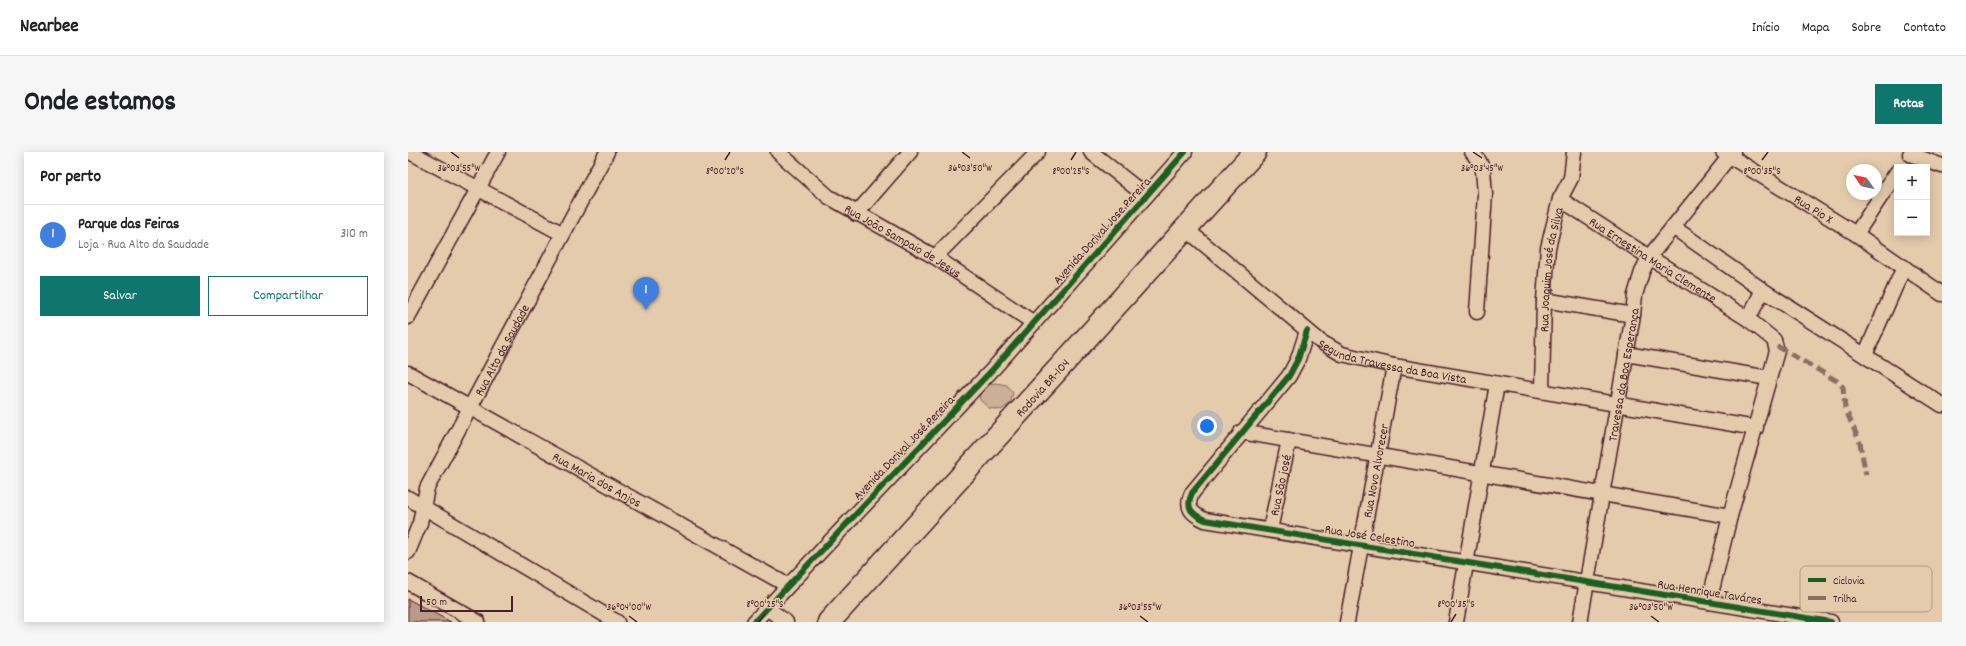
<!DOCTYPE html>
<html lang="pt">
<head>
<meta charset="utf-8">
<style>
	:root { --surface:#fff; --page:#f6f6f6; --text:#202124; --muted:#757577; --line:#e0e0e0; --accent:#0f766e }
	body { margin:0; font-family:Dekko,sans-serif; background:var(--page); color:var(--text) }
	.controls { position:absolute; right:12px; top:12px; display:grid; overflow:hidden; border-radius:0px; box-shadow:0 2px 10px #0003 }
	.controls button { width:36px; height:36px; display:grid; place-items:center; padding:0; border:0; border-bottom:1px solid var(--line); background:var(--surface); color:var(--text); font:20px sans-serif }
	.compass { position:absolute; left:1438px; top:12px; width:36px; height:36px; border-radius:50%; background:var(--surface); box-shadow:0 2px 10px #0003; rotate:304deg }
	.scale { position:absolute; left:12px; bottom:10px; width:93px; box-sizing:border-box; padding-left:4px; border:2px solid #4a1f2b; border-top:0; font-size:11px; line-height:14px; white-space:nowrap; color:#4a1f2b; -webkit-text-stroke:3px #e4cbac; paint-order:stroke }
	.you { position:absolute; left:799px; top:274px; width:14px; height:14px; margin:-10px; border:3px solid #fff; border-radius:50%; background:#1a73e8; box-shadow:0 0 0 6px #1a73e833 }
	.badge { display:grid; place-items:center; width:26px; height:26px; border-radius:50%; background:var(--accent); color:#fff; font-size:13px; font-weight:700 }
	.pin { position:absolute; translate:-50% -33px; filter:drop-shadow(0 1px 2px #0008) }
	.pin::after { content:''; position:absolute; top:21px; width:14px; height:12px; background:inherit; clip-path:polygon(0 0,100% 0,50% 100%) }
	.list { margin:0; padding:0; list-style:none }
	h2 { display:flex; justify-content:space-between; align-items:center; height:52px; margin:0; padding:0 16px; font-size:17px }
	h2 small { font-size:13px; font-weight:400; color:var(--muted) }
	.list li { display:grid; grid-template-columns:26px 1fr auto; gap:12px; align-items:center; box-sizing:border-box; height:60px; padding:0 16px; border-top:1px solid var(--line) }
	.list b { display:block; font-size:15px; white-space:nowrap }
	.list p { margin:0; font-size:13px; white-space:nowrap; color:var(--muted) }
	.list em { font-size:13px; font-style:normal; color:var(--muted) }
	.actions { display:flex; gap:8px; padding:12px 16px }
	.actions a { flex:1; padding:9px 0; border:1px solid var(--accent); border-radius:0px; text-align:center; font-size:14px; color:var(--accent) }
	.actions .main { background:var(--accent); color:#fff }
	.map { position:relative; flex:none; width:1534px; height:470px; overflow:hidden; border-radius:0px }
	header { display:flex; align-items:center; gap:24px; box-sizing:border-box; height:56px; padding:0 20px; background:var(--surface); border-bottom:1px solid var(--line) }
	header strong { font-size:19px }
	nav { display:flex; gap:22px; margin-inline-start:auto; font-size:14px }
	.intro { display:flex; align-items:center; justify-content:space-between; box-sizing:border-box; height:96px; padding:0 24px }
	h1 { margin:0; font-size:28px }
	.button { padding:10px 18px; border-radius:0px; background:var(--accent); color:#fff; font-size:14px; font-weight:700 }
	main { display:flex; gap:24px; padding:0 24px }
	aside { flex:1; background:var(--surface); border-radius:0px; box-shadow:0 2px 10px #0003 }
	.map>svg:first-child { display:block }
	.green { fill:#cbaf97; stroke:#8a6761 }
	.building { fill:#b99b88; stroke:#4a1f2b }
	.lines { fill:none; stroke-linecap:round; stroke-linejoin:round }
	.minor-casing { stroke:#4a1f2b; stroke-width:17 }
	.trunk-casing { stroke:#4a1f2b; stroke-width:25 }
	.minor { stroke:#e4cbac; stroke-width:14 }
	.trunk { stroke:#e4cbac; stroke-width:22 }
	.quiet { stroke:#8d6e63; stroke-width:5; stroke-dasharray:10 5; stroke-linecap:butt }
	.cycleway-casing { stroke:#e4cbac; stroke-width:8 }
	.cycleway { stroke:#1b5e20; stroke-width:6 }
	.ticks { fill:none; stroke:#4a1f2b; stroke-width:1.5 }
	.labels { text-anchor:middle; stroke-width:3; stroke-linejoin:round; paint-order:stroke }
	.street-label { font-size:13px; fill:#4a1f2b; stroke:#e4cbac }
	.key { fill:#e4cbac; stroke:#b69785; stroke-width:1 }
	.key-label { font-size:11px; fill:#4a1f2b }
	.ticks-label { font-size:10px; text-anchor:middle; fill:#4a1f2b; stroke:#e4cbac; stroke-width:3; stroke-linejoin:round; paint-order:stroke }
</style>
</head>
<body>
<header>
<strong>Nearbee</strong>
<nav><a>Início</a><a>Mapa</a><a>Sobre</a><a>Contato</a></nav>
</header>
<div class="intro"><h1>Onde estamos</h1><a class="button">Rotas</a></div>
<main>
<aside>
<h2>Por perto<small></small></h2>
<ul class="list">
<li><span class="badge" style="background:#3f7fe0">1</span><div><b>Parque das Feiras</b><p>Loja · Rua Alto da Saudade</p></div><em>310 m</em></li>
</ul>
<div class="actions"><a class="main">Salvar</a><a>Compartilhar</a></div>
</aside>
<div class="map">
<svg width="1534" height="470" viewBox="0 0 1534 470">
	<rect width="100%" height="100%" fill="#e4cbac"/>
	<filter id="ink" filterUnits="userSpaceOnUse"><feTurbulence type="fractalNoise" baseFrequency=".025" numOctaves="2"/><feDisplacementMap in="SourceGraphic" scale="8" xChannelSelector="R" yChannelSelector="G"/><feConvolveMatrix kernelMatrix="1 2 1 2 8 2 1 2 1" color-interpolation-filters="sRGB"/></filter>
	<g filter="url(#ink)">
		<path class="green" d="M587,231L599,233L605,241L602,252L593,258L581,256L572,248L571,239L577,234Z"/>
		<path class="building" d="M0,447L43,470H0Z"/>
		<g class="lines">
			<defs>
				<g id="minor">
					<path d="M2,0L155,82"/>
					<path id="s1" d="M370,0L421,45L527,105L626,171"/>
					<path d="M683,0L738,44"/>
					<path d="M1064,0L1071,9L1075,18L1077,42L1069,160"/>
					<path id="s2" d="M1315,0L1448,82L1534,142"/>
					<path d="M1502,2L1534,14"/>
					<path id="s3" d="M1152,47L1241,105L1340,167L1366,188L1369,199L1322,364L1301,450"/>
					<path d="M448,62L502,0"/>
					<path d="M1265,75L1353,137L1354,140L1340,167"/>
					<path id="s4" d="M778,77L913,190L934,202L986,214L1348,276"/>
					<path d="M1448,82L1489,20"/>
					<path d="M527,105L630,0"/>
					<path d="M1353,137L1534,253"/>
					<path d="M1136,148L1225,163"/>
					<path d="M0,165L90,0"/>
					<path d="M899,179L890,207L881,224L784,341C777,356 784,362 797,368L1423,470"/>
					<path d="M1218,202L1361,226"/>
					<path d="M1457,203L1496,115"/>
					<path id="s5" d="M0,221L379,433"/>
					<path id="s6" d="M1134,238L1136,148L1140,96L1152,47L1163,26L1166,0"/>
					<path d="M833,280L1322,364"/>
					<path d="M0,346L209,470"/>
					<path id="s7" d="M862,378L881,288"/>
					<path id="s8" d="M0,400L12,371L19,336L199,0"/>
					<path d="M0,430L70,470"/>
					<path d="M359,456L378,470"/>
					<path d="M346,470L585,217L777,0"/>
					<path id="s9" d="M939,470L986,214"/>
					<path d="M1048,470L1089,232"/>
					<path id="s10" d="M1172,470L1225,163L1227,143L1234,120L1241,105L1325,0"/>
				</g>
				<g id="trunk">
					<path id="s11" d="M421,470L847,0"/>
				</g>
			</defs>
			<use href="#minor" class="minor-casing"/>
			<use href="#trunk" class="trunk-casing"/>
			<use href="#minor" class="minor"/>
			<use href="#trunk" class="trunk"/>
			<path class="quiet" d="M1369,194L1429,229L1435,235L1437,256L1452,291L1458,323"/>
			<defs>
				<path id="cycleway" d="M899,179L890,207L881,224L784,341C777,356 784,362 797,368L1423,470
					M346,470L585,217L777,0"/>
			</defs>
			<use href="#cycleway" class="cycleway-casing"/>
			<use href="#cycleway" class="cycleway"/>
		</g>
	</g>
	<path class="ticks" d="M43,0L51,6M554,0L562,6M1065,0L1074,6M317,8L322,0M663,8L668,0M1354,8L1360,0M221,464L229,470M732,464L740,470M1243,464L1251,470M351,470L357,462M1043,470L1048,462"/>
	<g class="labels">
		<g class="street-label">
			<text dy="5" stroke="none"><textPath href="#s2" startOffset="107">Rua Pio X</textPath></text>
			<text transform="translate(693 78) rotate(-48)" y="5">Avenida Dorival Jose Pereira</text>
			<text dy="5" stroke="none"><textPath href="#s1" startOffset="154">Rua João Sampaio de Jesus</textPath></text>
			<text dy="5" stroke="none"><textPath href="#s3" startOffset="111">Rua Ernestina Maria Clemente</textPath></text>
			<text dy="5" stroke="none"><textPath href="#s6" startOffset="121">Rua Joaquim José da Silva</textPath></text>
			<text dy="5" stroke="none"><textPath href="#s8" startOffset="224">Rua Alto da Saudade</textPath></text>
			<text dy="5" stroke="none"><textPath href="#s4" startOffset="251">Segunda Travessa da Boa Vista</textPath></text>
			<text dy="5" stroke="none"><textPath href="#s10" startOffset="251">Travessa da Boa Esperança</textPath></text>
			<text dy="5" stroke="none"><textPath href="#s11" startOffset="317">Rodovia BR-104</textPath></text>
			<text transform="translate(495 295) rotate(-46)" y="5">Avenida Dorival José Pereira</text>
			<text dy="5" stroke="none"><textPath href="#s9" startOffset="154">Rua Novo Alvorecer</textPath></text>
			<text dy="5" stroke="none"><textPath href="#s5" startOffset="217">Rua Maria dos Anjos</textPath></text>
			<text dy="5" stroke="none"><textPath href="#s7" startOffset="46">Rua São josé</textPath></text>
			<text transform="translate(962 383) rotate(9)" y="5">Rua José Celestino</text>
			<text transform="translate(1302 439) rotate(9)" y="5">Rua Henrique Taváres</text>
		</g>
	</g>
	<rect x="1392" y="414" width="132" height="46" rx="6" class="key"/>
	<rect x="1400" y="426" width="18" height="4" fill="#1b5e20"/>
	<rect x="1400" y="444" width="18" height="4" fill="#8d6e63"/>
	<g class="key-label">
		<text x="1425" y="432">Ciclovia</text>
		<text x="1425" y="450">Trilha</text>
	</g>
	<g class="ticks-label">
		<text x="51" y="19">36°03'55"W</text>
		<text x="562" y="19">36°03'50"W</text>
		<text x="1074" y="19">36°03'45"W</text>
		<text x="317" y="22">8°00'20"S</text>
		<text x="663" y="22">8°00'25"S</text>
		<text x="1354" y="22">8°00'35"S</text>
		<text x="357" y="455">8°00'25"S</text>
		<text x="1048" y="455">8°00'35"S</text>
		<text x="221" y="458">36°04'00"W</text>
		<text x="732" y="458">36°03'55"W</text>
		<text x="1243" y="458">36°03'50"W</text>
	</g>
</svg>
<div class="controls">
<button>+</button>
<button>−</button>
</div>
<svg class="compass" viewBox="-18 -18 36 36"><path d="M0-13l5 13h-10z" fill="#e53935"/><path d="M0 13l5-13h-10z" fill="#757577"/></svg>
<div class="scale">50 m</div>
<div class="you"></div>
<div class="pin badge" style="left:238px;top:158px;background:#3f7fe0">1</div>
</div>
</main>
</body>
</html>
